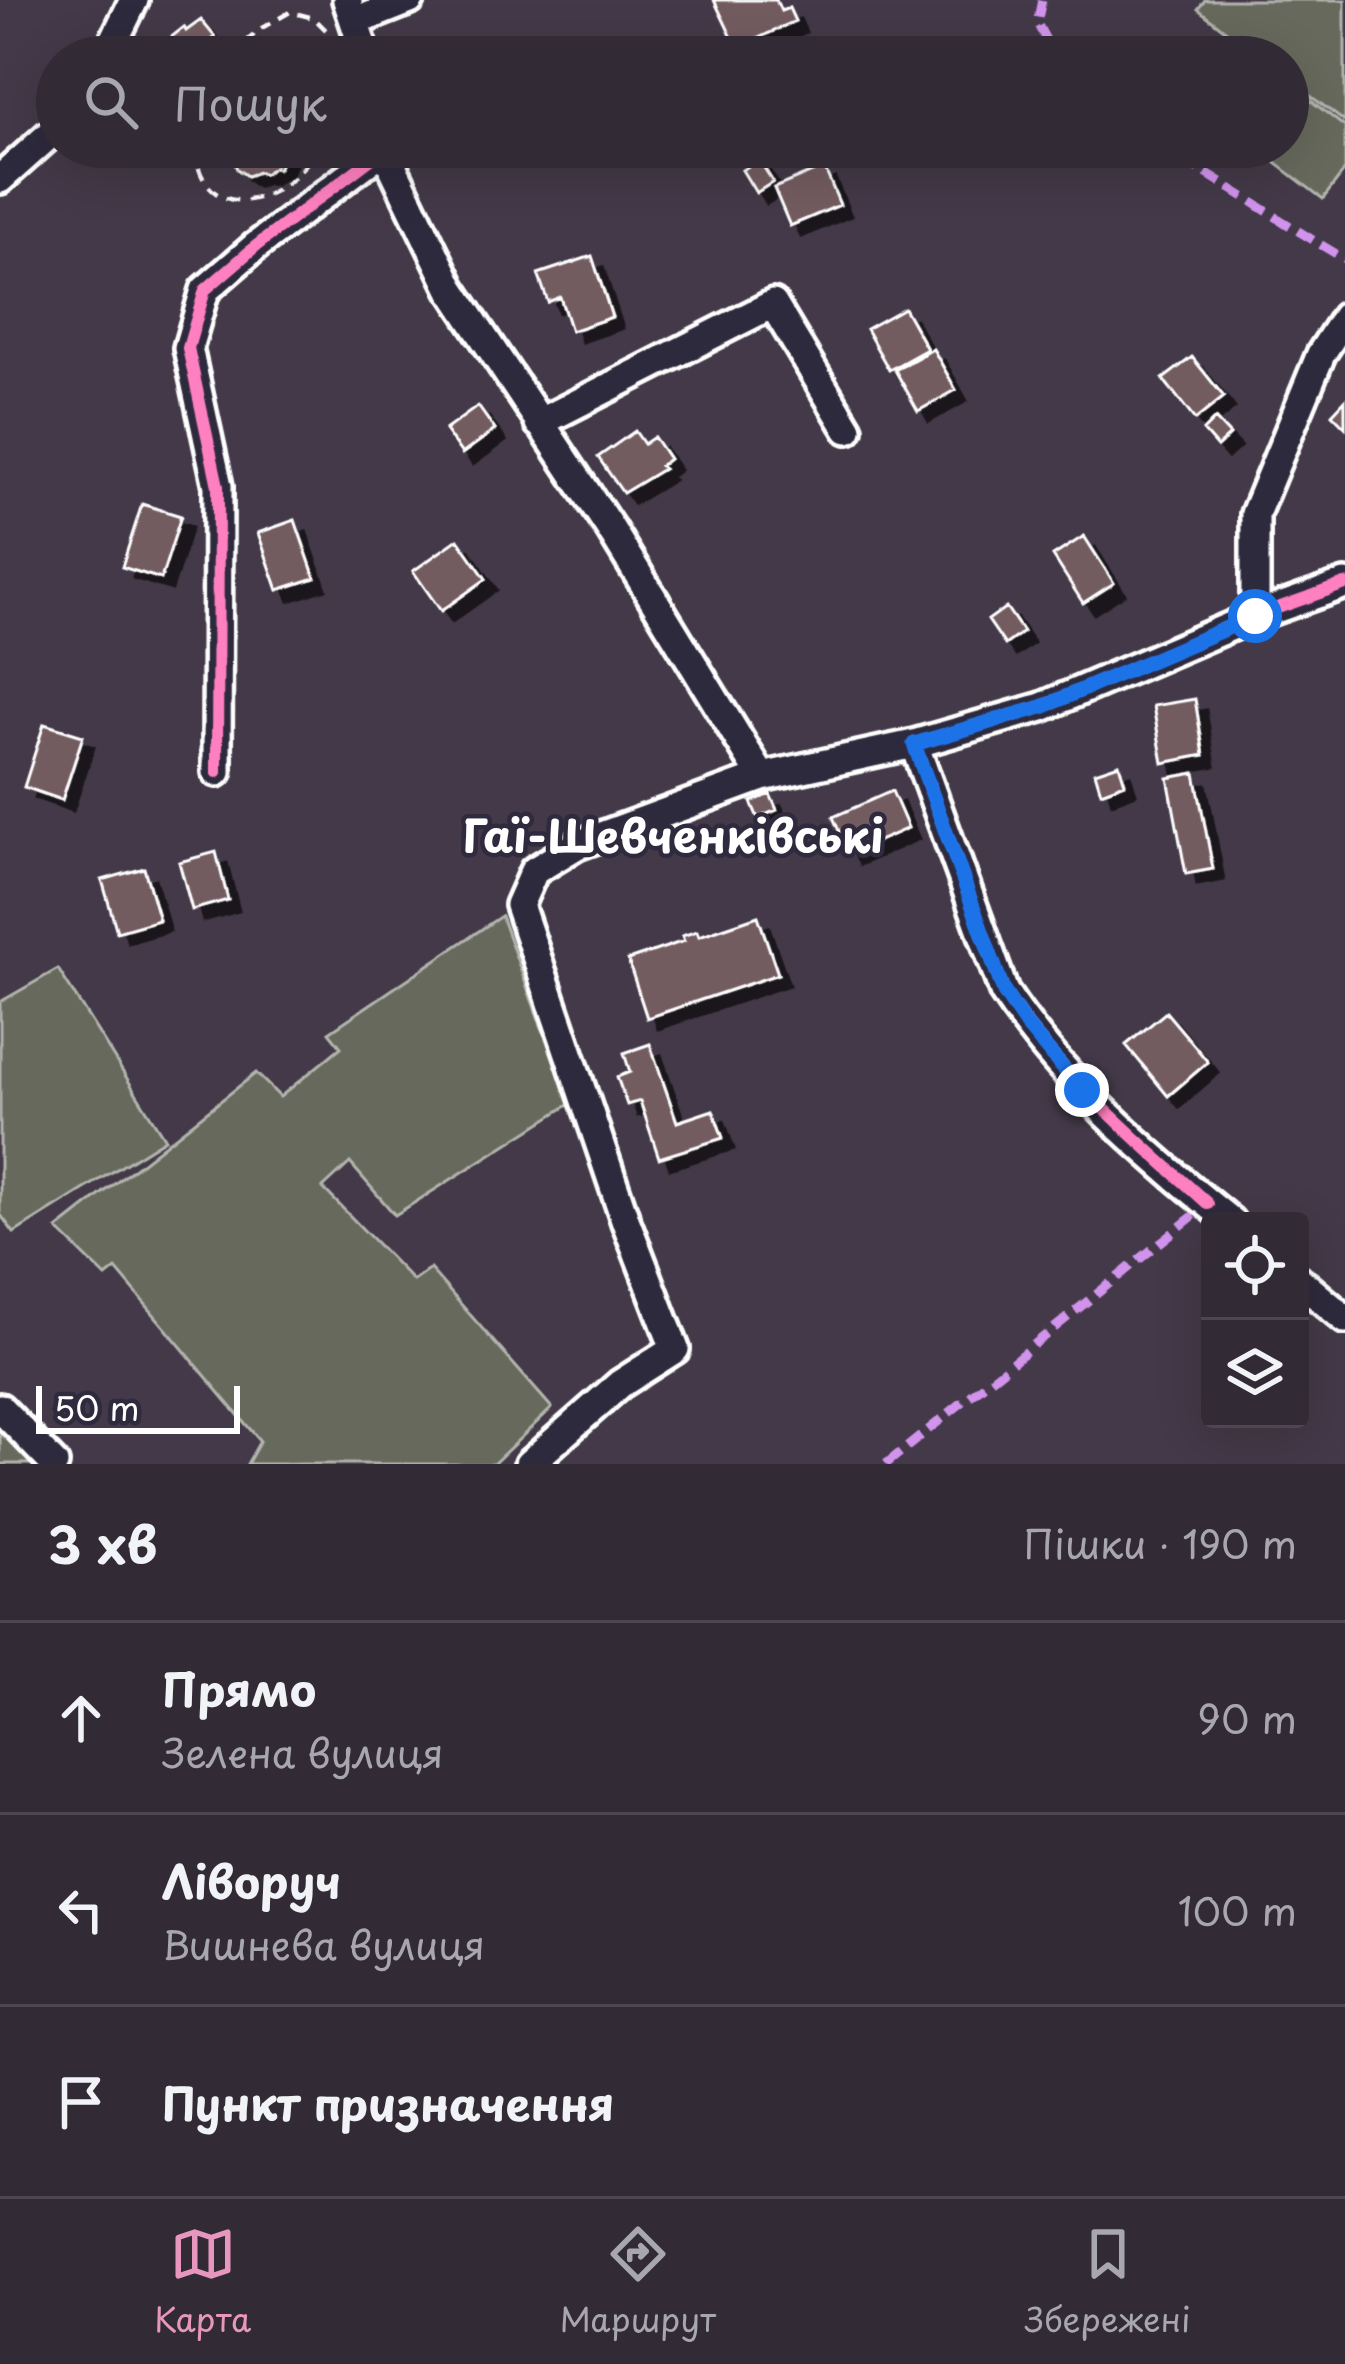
<!DOCTYPE html>
<html lang="uk">
<head>
<meta charset="utf-8">
<style>
	:root { --surface:#322b36; --page:#3d3742; --text:#f1f3f6; --muted:#a8a7ad; --line:#4d4751; --accent:#e797bd }
	body { margin:0; font-family:"Playpen Sans",sans-serif; background:var(--page); color:var(--text) }
	.controls { position:absolute; right:36px; bottom:36px; display:grid; overflow:hidden; border-radius:12px; box-shadow:0 12px 48px #0002 }
	.controls button { width:108px; height:108px; display:grid; place-items:center; padding:0; border:0; border-bottom:3px solid var(--line); background:var(--surface); color:var(--text); font:60px sans-serif }
	.scale { position:absolute; left:36px; bottom:30px; width:204px; box-sizing:border-box; padding-left:12px; border:6px solid #fff; border-top:0; font-size:33px; line-height:42px; white-space:nowrap; color:#fff; -webkit-text-stroke:9px #2f2a3d; paint-order:stroke }
	.stop { position:absolute; width:36px; height:36px; margin:-27px; border:9px solid #1a73e8; border-radius:50%; background:#fff }
	.stop.end { background:#1a73e8; border-color:#fff; box-shadow:0 3px 12px #0008 }
	.list { margin:0; padding:0; list-style:none }
	h2 { display:flex; justify-content:space-between; align-items:center; height:156px; margin:0; padding:0 48px; font-size:51px }
	h2 small { font-size:39px; font-weight:400; color:var(--muted) }
	.list li { display:grid; grid-template-columns:78px 1fr auto; gap:36px; align-items:center; box-sizing:border-box; height:192px; padding:0 48px; border-top:3px solid var(--line) }
	.list b { display:block; font-size:45px; white-space:nowrap }
	.list p { margin:0; font-size:39px; white-space:nowrap; color:var(--muted) }
	.list em { font-size:39px; font-style:normal; color:var(--muted) }
	.icon { flex:none; width:66px; height:66px; fill:none; stroke:currentColor; stroke-width:2; stroke-linecap:round; stroke-linejoin:round }
	.map { position:relative; flex:none; width:1345px; height:1464px; overflow:hidden }
	.search { position:absolute; background:var(--surface); box-shadow:0 12px 48px #0002; left:36px; right:36px; top:36px; height:132px; display:flex; align-items:center; gap:30px; box-sizing:border-box; padding:0 42px; border-radius:66px; color:var(--muted); font-size:45px }
	.sheet { height:732px; background:var(--surface) }
	nav { display:flex; justify-content:space-around; align-items:center; box-sizing:border-box; height:168px; border-top:3px solid var(--line); background:var(--surface); font-size:33px; color:var(--muted) }
	nav a { display:grid; justify-items:center; gap:6px }
	nav .on { color:var(--accent) }
	.map>svg:first-child { display:block }
	.green { fill:#66695b; stroke:#b2b4ad; stroke-width:3 }
	.building { fill:#735c61; stroke:#fff; stroke-width:3; filter:url(#shadow) }
	.lines { fill:none; stroke-linecap:round; stroke-linejoin:round }
	.minor-casing { stroke:#fff; stroke-width:36 }
	.path { stroke:#fff; stroke-width:4.5; stroke-dasharray:12 9; stroke-linecap:butt }
	.minor { stroke:#2f2a3d; stroke-width:27 }
	.quiet { stroke:#d193ec; stroke-width:9; stroke-dasharray:18 9; stroke-linecap:butt }
	.cycleway-casing { stroke:#2f2a3d; stroke-width:20 }
	.cycleway { stroke:#ff80c0; stroke-width:12 }
	.route { stroke:#1a73e8; stroke-width:15 }
	.labels { text-anchor:middle; stroke-width:9; stroke-linejoin:round; paint-order:stroke }
	.quarter-label { font-size:45px; font-weight:bold; fill:#fff; stroke:#2f2a3d }
</style>
</head>
<body>
<div class="map">
<svg width="1345" height="1464" viewBox="0 0 1345 1464">
	<defs>
		<filter id="shadow"><feDropShadow dx="11" dy="11" stdDeviation="0" flood-color="#0009"/></filter>
	</defs>
	<rect width="100%" height="100%" fill="#433948"/>
	<filter id="ink" filterUnits="userSpaceOnUse"><feTurbulence type="fractalNoise" baseFrequency=".00833" numOctaves="2"/><feDisplacementMap in="SourceGraphic" scale="24" xChannelSelector="R" yChannelSelector="G"/><feConvolveMatrix kernelMatrix="1 2 1 2 8 2 1 2 1" color-interpolation-filters="sRGB"/></filter>
	<g filter="url(#ink)">
		<path class="green" d="M1205,0H1345V122L1288,79V57H1260L1198,9Z
			M1288,83L1345,127V170L1323,199L1255,147H1288Z
			M501,916L570,1104L395,1215L350,1163L323,1188L413,1281L430,1269L552,1408L493,1464H247L260,1441L116,1269L106,1277L57,1229L256,1073L280,1097L341,1047L329,1032Z
			M58,969L165,1139L14,1233L0,1214V1002Z
			M0,1422L38,1464H0Z"/>
		<path class="building" d="M714,0H776L781,11L789,8L795,21L737,48Z
			M201,20L215,37L191,57H146L184,27L186,31Z
			M229,147H288L278,169L274,167L264,174L258,172L247,176L237,169Z
			M759,160L773,182L756,193L742,170Z
			M824,167L840,205L790,226L774,188Z
			M592,256L612,317L571,331L560,297L548,302L538,274Z
			M904,308L927,349L889,370L866,329Z
			M933,349L956,390L918,411L895,370Z
			M1192,357L1224,397L1195,420L1163,379Z
			M1345,400V427L1332,414Z
			M478,406L495,430L462,454L445,430Z
			M1215,419L1230,435L1217,447L1203,431Z
			M635,431L644,444L654,437L669,459L660,466L663,469L623,493L598,457Z
			M142,504L181,516L161,579L122,567Z
			M295,520L315,578L278,590L258,533Z
			M1084,536L1114,583L1083,603L1053,556Z
			M458,539L486,579L441,611L413,571Z
			M1006,607L1023,632L1005,645L988,620Z
			M1195,699L1204,755L1163,763L1153,706Z
			M44,724L83,736L62,800L24,787Z
			M1119,764L1125,783L1101,792L1095,772Z
			M1195,773L1213,869L1186,874L1168,778Z
			M892,791L908,828L849,854L833,817Z
			M770,794L777,810L758,818L751,802Z
			M216,852L228,900L192,910L179,862Z
			M144,868L159,920L117,932L102,880Z
			M758,916L778,974L647,1018L628,960L684,941L682,936L697,931L699,936Z
			M1166,1012L1208,1062L1168,1096L1126,1045Z
			M650,1044L677,1122L713,1110L723,1138L659,1158L640,1101L627,1105L617,1077L630,1072L624,1053Z"/>
		<g class="lines">
			<defs>
				<path id="minor" d="M347,0L366,57
					M357,21L410,0
					M106,57L134,0
					M383,147L451,288L610,528L762,777
					M0,179L57,128
					M539,423L773,304L848,429
					M1255,616V514L1321,354L1345,317
					M914,744L1004,992C1063,1081 1147,1155 1230,1221
					M217,772L218,486L188,348L205,290L256,246L383,150
					M1300,1281L1345,1319
					M0,1408L54,1464
					M529,1464L620,1384L675,1349L626,1222L519,905L534,871L577,845L762,777L914,744L1042,707L1255,616L1345,584"/>
			</defs>
			<use href="#minor" class="minor-casing"/>
			<path class="path" d="M230,57L260,29L290,12L314,18L327,31
				M195,147C201,232 292,203 316,147"/>
			<use href="#minor" class="minor"/>
			<path class="quiet" d="M1042,0L1037,23L1055,57
				M1159,147C1224,181 1282,223 1345,259
				M886,1464L1208,1204"/>
			<defs>
				<path id="cycleway" d="M217,772L218,486L188,348L205,290L256,246L383,150V147
					M1208,1204C1135,1137 1059,1075 1004,992L914,744L1042,707L1255,616L1345,584"/>
			</defs>
			<use href="#cycleway" class="cycleway-casing"/>
			<use href="#cycleway" class="cycleway"/>
		</g>
	</g>
	<g class="lines" filter="url(#ink)">
		<path class="route" d="M1082,1090L1026,1025L1004,992L914,744L1042,707L1255,616"/>
	</g>
	<g class="labels">
		<g class="quarter-label">
			<text x="673" y="853">Гаї-Шевченківські</text>
		</g>
	</g>
</svg>
<div class="controls">
<button><svg class="icon" aria-label="locate" viewBox="0 0 24 24"><circle cx="12" cy="12" r="6"/><path d="M12 2v4M12 18v4M2 12h4M18 12h4"/></svg></button>
<button><svg class="icon" aria-label="layers" viewBox="0 0 24 24"><path d="M12 4l9 5-9 5-9-5zM3 14l9 5 9-5"/></svg></button>
</div>
<div class="scale">50 m</div>
<div class="stop" style="left:1255px;top:616px"></div>
<div class="stop end" style="left:1082px;top:1090px"></div>
<div class="search"><svg class="icon" aria-label="search" viewBox="0 0 24 24"><circle cx="10" cy="10" r="6"/><path d="M15 15l6 6"/></svg>Пошук</div>
</div>
<section class="sheet">
<h2>3 хв<small>Пішки · 190 m</small></h2>
<ul class="list">
<li><svg class="icon" aria-label="ahead" viewBox="0 0 24 24"><path d="M12 20V5M6 11l6-6 6 6"/></svg><div><b>Прямо</b><p>Зелена вулиця</p></div><em>90 m</em></li>
<li><svg class="icon" aria-label="left" viewBox="0 0 24 24"><path d="M17 20v-9H6M10 6l-5 5 5 5"/></svg><div><b>Ліворуч</b><p>Вишнева вулиця</p></div><em>100 m</em></li>
<li><svg class="icon" aria-label="arrive" viewBox="0 0 24 24"><path d="M6 21V4h12l-3 4 3 4H6"/></svg><div><b>Пункт призначення</b></div></li>
</ul>
</section>
<nav>
<a class="on"><svg class="icon" aria-label="map" viewBox="0 0 24 24"><path d="M3 6l6-2 6 2 6-2v14l-6 2-6-2-6 2zM9 4v14M15 6v14"/></svg>Карта</a>
<a><svg class="icon" aria-label="directions" viewBox="0 0 24 24"><path d="M12 3l9 9-9 9-9-9zM9 14v-3h6M13 9l2 2-2 2"/></svg>Маршрут</a>
<a><svg class="icon" aria-label="saved" viewBox="0 0 24 24"><path d="M7 4h10v16l-5-4-5 4z"/></svg>Збережені</a>
</nav>
</body>
</html>
